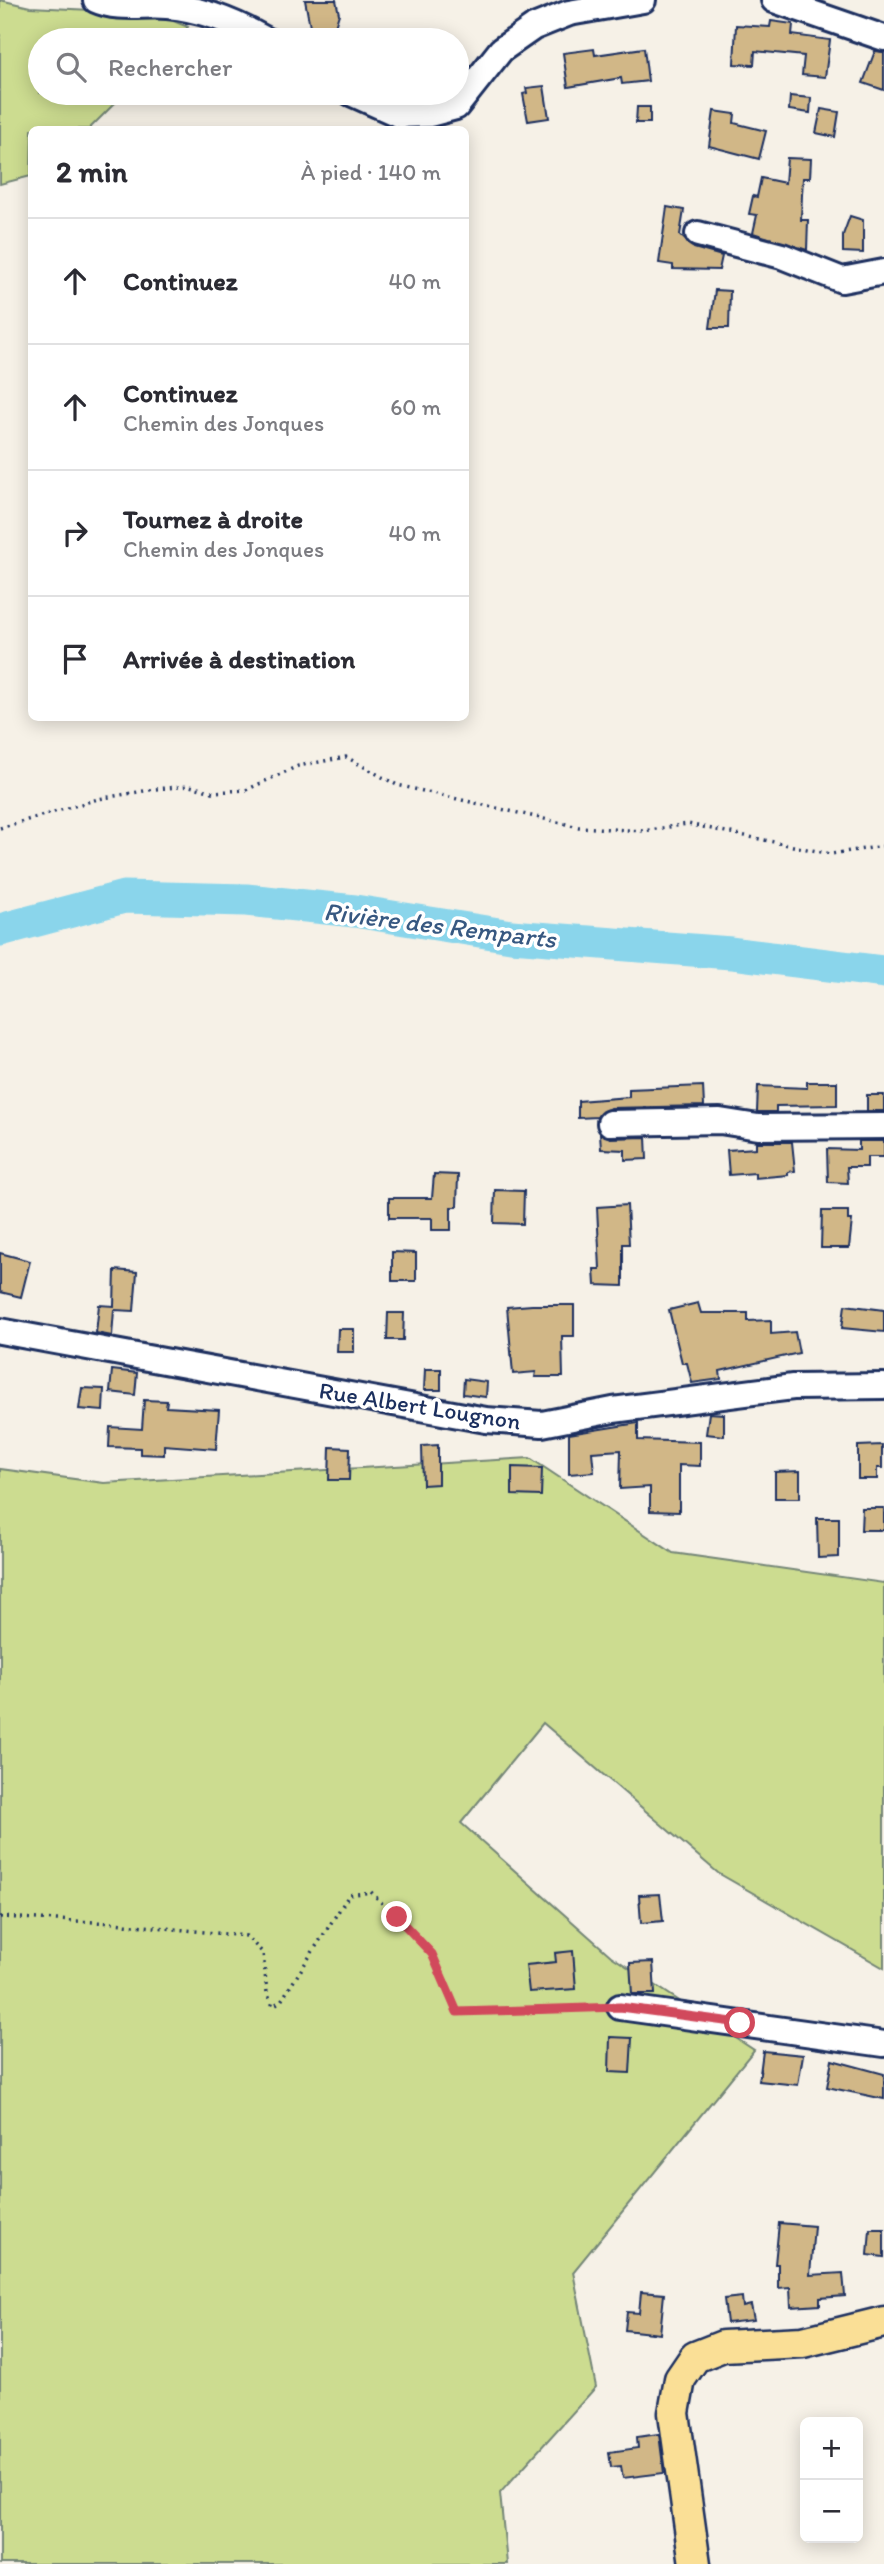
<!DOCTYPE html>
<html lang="fr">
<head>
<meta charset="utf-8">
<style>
	:root { --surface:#fff; --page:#f2f2f3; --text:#2b2b33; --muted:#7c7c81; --line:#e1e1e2 }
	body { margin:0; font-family:Itim,sans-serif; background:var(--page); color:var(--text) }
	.controls { position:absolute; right:21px; bottom:21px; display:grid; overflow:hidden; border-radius:10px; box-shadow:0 4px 18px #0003 }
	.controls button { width:63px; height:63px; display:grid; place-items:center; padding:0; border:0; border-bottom:2px solid var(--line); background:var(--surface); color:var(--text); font:35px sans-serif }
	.stop { position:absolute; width:21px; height:21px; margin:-16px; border:5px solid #d1495b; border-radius:50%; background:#fff }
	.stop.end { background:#d1495b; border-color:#fff; box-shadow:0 2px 7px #0008 }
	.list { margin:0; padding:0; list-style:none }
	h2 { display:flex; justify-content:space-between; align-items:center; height:91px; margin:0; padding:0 28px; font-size:30px }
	h2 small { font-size:23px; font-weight:400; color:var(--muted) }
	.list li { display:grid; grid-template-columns:46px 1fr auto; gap:21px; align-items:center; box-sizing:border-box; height:126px; padding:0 28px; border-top:2px solid var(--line) }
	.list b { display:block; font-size:26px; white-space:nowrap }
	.list p { margin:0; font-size:23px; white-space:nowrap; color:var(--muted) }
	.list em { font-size:23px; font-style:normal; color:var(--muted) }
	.icon { flex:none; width:38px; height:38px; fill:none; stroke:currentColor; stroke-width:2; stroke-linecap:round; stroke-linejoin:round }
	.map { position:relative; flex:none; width:884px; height:2564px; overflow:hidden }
	.search { position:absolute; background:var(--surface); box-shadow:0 4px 18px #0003; left:28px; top:28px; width:441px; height:77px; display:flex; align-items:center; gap:18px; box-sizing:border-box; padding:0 24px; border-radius:38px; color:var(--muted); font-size:26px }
	.panel { position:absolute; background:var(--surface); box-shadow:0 4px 18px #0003; left:28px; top:126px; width:441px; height:595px; border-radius:10px }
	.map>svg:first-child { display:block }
	.green { fill:#ccdc90; stroke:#748677; stroke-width:2 }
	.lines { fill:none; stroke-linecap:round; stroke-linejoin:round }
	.river { stroke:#8ad5eb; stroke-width:33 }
	.building { fill:#d1b787; stroke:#1b2f5e; stroke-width:2 }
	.minor-casing { stroke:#1b2f5e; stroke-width:30 }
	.major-casing { stroke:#1b2f5e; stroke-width:35 }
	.path { stroke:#1b2f5e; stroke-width:3.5; stroke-dasharray:2 5; stroke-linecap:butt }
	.minor { stroke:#fff; stroke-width:24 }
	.major { stroke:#fadf96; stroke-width:30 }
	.route { stroke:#d1495b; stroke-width:9 }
	.labels { text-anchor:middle; stroke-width:7; stroke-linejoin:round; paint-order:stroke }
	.street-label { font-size:24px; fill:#1b2f5e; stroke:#fff }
	.water-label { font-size:26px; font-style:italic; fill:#375881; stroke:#fff }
</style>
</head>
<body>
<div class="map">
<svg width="884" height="2564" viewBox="0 0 884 2564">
	<rect width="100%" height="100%" fill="#f6f1e7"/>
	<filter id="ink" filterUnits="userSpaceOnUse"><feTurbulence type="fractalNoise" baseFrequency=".0143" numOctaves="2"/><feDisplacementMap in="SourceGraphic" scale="14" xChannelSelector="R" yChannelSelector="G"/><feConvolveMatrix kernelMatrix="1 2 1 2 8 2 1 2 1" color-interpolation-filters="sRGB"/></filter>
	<g filter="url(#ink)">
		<path class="green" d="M0,0L30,7L154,13L188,27L177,40H40V93H125L89,129L32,130L31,176L0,184Z
			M530,1458L673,1553L884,1583V1968L718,1873L543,1723L461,1823L611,1956L754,2050L573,2272L596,2387L500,2493L507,2564H0V1469L104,1483Z"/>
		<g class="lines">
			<path class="river" d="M0,930L124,897L246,900L355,911L511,936L731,953L884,972"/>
		</g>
		<path class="building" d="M305,0H336L339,14L335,27L311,32Z
			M771,21L793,24L792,35L830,40L825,77L802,75L804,56L755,51L754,65L734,64L736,25L770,27Z
			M644,48L648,81L622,84L621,78L568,87L563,53L594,49L595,55Z
			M875,51L884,52V90L863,83Z
			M544,86L549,118L528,121L523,94L527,93L526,88Z
			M790,96L811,98L810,113L789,110Z
			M637,107H650V123H636Z
			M821,109L839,112L835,137L816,133Z
			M714,111L735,114L734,123L766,131L759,159L709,146Z
			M787,158L811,159L810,178H803L802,195L801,220H808L807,250L753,233L757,215L749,214L753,196L757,197L761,178L785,183Z
			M667,207L684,210L680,235L694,248L722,256L719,270L673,269V265L659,263Z
			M850,216L863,220V253L843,252V235Z
			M715,290L730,291L729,328H710Z
			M807,1082H837V1105L776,1106V1112H757L758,1086L807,1088Z
			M703,1086L704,1106L610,1108L597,1117L578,1118V1101L629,1097V1089Z
			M867,1095H884V1111H867Z
			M600,1133L610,1138L646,1137L647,1159L625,1160V1150L601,1149Z
			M859,1141H884V1157H867V1167H847L848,1183L828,1182L827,1149L859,1150Z
			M756,1142H792L795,1171L788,1172V1175L755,1178V1173L729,1175L727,1150L756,1148Z
			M434,1174L458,1175L457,1207H451V1230H432V1218H389V1198H432Z
			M495,1190L524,1191L523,1224L494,1223Z
			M627,1205L629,1244H623V1286L595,1285L594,1269H600L597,1207Z
			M822,1211H848V1220H852L849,1248H821Z
			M392,1252L416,1253V1281H392Z
			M0,1253L30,1261L21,1297L0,1292Z
			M115,1270L137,1272L134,1311L114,1310L112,1336L96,1333L99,1305L114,1306Z
			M698,1303L701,1313H748V1321L771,1320V1334L795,1332L799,1353L720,1371L721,1379L692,1383L687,1363H682L669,1310Z
			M532,1305H574V1336H562L563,1377H535L536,1372L513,1374L507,1307Z
			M845,1305L884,1310V1332L842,1328Z
			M388,1313H404L403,1340H387Z
			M338,1329H354V1352H337Z
			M425,1369H441V1390H424Z
			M112,1370L137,1373L135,1395L110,1392Z
			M464,1379L487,1382L486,1397L463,1394Z
			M82,1388L104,1389L103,1411L79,1409Z
			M144,1400L167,1401L166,1407L219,1410L216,1449L164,1445V1455L140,1454V1448L109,1447L110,1427L142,1429Z
			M709,1413L724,1414V1436L706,1434Z
			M638,1423V1440L700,1442V1466L679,1465V1512L650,1511V1487L620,1489L621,1450L592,1452L594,1472L569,1474V1434Z
			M438,1445V1484L423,1485L422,1446Z
			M882,1445V1468H877V1479H858V1446Z
			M330,1447L350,1448L349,1480H329Z
			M512,1467L542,1468L541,1496L512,1495Z
			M800,1471V1498H775V1472Z
			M862,1508H884V1530H861Z
			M817,1518H839V1557L818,1558Z
			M660,1894L663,1921L641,1923L639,1895Z
			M573,1951L576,1989L529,1992L526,1965L556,1962L555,1953Z
			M653,1962L655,1994H632L630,1963Z
			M610,2037L632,2038L630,2073L609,2072Z
			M763,2051L803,2055L798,2085L759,2081Z
			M832,2060L884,2074V2099L827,2087Z
			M779,2223L814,2226L810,2275L843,2273L845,2296L820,2298V2305L791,2307L790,2287L778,2288V2264H775Z
			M870,2229H884V2257L868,2255Z
			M641,2292L664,2294L660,2334L625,2330L627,2312L639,2313Z
			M742,2297L743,2307L751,2305L754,2320L727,2323L724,2299Z
			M659,2434L664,2473L623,2478L621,2466L611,2467L609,2452L638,2448L637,2437Z"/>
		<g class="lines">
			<defs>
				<path id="minor" d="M96,0C118,10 143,4 167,6C203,9 235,22 266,40
					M774,0L884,38
					M351,93L400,115L430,114L456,107L501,50L534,27L569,13L643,0
					M698,234L782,256L842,280L884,272
					M610,1123L720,1121L758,1127L884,1126
					M0,1331L486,1420L542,1424L613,1410L793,1387L884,1386
					M620,2007L884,2044"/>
				<path id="major" d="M695,2564L674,2413L680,2379L695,2357L723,2346L803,2342L884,2322"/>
			</defs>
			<use href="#minor" class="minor-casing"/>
			<use href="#major" class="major-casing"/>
			<path class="path" d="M0,828L98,799L155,789L190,786L213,792L246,790L298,766L346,757L397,785L579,827L643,831L688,824L831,854L884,846
				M0,1917L114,1923L246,1936L263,1953L267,1993L273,2006L281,2001L349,1895L371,1892L432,1954L457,2012L599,2007"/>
			<use href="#minor" class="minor"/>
			<use href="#major" class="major"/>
		</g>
	</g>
	<g class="lines" filter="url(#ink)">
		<path class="route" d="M397,1917L432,1954L457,2012L620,2007L740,2023"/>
	</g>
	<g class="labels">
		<g class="street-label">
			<text transform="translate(420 1406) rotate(9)" y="8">Rue Albert Lougnon</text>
		</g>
		<g class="water-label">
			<text transform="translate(440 925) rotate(7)" y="9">Rivière des Remparts</text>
		</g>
	</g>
</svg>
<div class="controls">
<button>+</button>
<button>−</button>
</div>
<div class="stop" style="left:740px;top:2023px"></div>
<div class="stop end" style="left:397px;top:1917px"></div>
<div class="search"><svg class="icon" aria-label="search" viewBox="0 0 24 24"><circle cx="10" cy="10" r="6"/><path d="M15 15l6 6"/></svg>Rechercher</div>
<section class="panel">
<h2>2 min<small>À pied · 140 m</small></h2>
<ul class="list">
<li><svg class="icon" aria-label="ahead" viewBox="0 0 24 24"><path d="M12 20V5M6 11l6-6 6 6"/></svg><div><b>Continuez</b></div><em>40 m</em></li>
<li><svg class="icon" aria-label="ahead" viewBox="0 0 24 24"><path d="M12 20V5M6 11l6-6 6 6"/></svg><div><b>Continuez</b><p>Chemin des Jonques</p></div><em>60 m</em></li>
<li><svg class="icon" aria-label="right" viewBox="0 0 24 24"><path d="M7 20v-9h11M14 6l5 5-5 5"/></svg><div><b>Tournez à droite</b><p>Chemin des Jonques</p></div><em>40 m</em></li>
<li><svg class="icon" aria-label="arrive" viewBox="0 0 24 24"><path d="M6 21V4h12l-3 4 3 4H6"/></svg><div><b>Arrivée à destination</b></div></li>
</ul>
</section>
</div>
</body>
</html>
